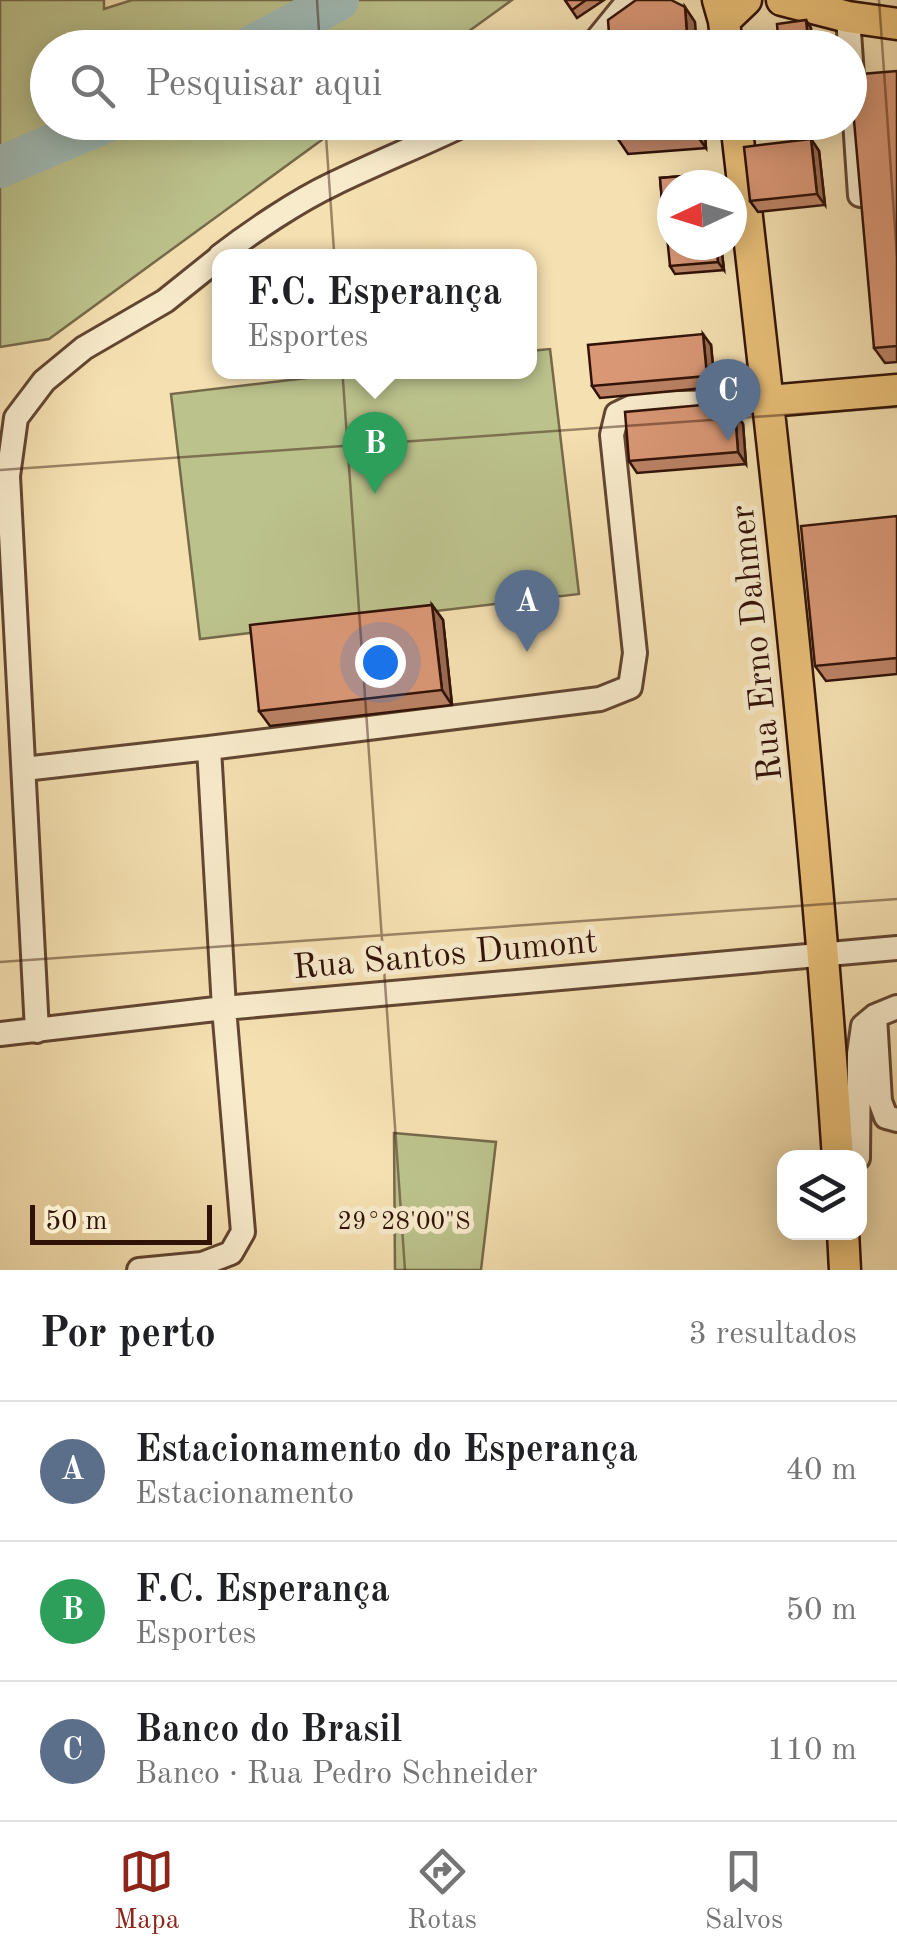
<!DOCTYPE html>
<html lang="pt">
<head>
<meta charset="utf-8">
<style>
	:root { --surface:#fff; --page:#f6f6f6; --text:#202124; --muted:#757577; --line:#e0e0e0; --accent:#8f2418 }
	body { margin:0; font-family:"Old Standard TT",serif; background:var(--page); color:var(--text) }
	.controls { position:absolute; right:30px; bottom:30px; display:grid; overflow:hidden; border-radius:20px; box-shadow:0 5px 25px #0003 }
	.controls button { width:90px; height:90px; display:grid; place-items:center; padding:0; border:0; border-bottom:2px solid var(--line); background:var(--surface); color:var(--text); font:50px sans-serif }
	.compass { position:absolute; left:657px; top:170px; width:90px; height:90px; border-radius:50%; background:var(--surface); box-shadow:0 5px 25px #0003; rotate:266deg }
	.scale { position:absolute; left:30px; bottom:25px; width:182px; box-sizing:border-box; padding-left:10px; border:5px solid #311206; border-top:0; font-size:28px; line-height:35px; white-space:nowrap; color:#311206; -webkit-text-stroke:8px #f8ebcc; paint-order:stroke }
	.you { position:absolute; left:380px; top:662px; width:35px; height:35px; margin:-25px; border:8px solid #fff; border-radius:50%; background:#1a73e8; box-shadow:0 0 0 15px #1a73e833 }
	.badge { display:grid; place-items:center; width:65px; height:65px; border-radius:50%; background:var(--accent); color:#fff; font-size:32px; font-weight:700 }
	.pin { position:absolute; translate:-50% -82px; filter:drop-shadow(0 2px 5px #0008) }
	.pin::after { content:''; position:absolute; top:52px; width:35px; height:30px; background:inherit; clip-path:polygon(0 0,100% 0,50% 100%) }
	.popup { position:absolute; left:212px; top:249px; width:325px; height:130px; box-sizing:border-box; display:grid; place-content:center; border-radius:20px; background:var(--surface); filter:drop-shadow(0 2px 8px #0005); font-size:32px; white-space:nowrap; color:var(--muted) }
	.popup b { font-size:38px; color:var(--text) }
	.popup::after { content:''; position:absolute; left:50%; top:100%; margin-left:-20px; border:20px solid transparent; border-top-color:var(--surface) }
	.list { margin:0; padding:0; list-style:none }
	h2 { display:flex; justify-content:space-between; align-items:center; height:130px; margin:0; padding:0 40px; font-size:42px }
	h2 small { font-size:32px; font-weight:400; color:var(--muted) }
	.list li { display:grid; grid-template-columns:65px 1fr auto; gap:30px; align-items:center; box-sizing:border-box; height:140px; padding:0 40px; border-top:2px solid var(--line) }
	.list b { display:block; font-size:38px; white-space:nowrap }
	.list p { margin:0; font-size:32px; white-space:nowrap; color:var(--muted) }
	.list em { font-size:32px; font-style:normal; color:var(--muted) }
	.icon { flex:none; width:55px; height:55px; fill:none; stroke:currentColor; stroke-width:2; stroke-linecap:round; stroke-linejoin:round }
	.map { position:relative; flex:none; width:897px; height:1270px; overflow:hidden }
	.search { position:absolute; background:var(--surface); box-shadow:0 5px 25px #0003; left:30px; right:30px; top:30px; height:110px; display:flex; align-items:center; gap:25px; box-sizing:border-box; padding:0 35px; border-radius:55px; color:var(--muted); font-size:38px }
	.sheet { height:550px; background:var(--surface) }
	nav { display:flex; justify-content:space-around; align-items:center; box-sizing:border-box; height:140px; border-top:2px solid var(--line); background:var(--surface); font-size:28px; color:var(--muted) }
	nav a { display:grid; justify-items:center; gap:5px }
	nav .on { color:var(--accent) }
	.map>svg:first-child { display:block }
	.green { fill:#bcc28c; stroke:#766a49; stroke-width:2.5 }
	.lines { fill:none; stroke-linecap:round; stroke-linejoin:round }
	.river { stroke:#a0bbb6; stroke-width:42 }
	.minor-casing { stroke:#624631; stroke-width:28 }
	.major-casing { stroke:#311206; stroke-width:35 }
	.minor { stroke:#f8ebcc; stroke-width:22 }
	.major { stroke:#eac078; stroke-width:30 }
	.wall { fill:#bb8265; stroke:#311206; stroke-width:2.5 }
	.shaded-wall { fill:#986a53; stroke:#311206; stroke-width:2.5 }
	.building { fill:#d99776; stroke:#311206; stroke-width:2.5 }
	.ticks { fill:none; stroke:#311206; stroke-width:2.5; stroke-opacity:0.45 }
	.labels { text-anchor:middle; stroke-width:10; stroke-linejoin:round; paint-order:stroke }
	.street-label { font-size:35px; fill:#311206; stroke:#f8ebcc }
	.ticks-label { font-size:25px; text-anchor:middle; fill:#311206; stroke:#f8ebcc; stroke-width:10; stroke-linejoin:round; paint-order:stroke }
</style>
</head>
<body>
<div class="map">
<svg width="897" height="1270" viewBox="0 0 897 1270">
	<rect width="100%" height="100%" fill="#f5e0b1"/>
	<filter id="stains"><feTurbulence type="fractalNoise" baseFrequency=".002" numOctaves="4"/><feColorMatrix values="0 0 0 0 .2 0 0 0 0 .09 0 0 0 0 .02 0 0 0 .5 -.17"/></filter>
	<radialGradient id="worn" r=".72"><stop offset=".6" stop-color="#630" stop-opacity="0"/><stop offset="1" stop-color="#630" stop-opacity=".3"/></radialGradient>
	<path class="green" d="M0,0H104V9L132,0H512L447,47L48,48V122L345,123L49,339L0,347Z
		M550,349L579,594L200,639L171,394L358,372H530V351Z
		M394,1133L496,1142L481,1270H395Z"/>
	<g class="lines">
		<path class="river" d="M249,48L338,0
			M0,167L106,122"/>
		<defs>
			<path id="minor" d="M848,17L860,195
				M590,48L629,0
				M220,256C251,232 297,201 333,184C378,162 424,144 469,122
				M24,769L209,748
				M875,1016L880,1101L886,1117L897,1120
				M37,1031L8,476L16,418L44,381L84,348L165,301L220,257
				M0,1034L224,1008L897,948
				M858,1158L859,1054L863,1026L875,1016L897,1007
				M139,1270L202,1264L231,1253L243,1232L224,1008L209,748L600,699L630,687L635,653L612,435L617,414L638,404L769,401"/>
			<path id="major" d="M718,0L724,21L727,48
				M782,0L848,17L897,24
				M724,21L746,0
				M736,122C776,467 815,812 838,1158
				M769,401L897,390
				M843,1232L845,1270"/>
		</defs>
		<use href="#minor" class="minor-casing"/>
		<use href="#major" class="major-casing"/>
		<use href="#minor" class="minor"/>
		<use href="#major" class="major"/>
	</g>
	<path class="wall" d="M565,0H604L577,18Z
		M897,71V362L885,363L874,348Z
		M617,122H704L706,148L628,154L618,139Z
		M811,139L819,151L825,205L758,212L750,201Z
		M707,174L713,185H672V219L669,220L663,212L660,178Z
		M721,245L724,270L675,274L670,266Z
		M711,345L715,387L600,398L592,386Z
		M735,412L743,424L746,464L637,473L629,461Z
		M897,516V674L826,681L815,666Z
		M432,605L443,620L452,705L270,726L259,711Z"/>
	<path class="shaded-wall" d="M685,7L695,22L697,48H688Z
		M806,20L811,28L813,48H809Z
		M694,122H704L706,148L695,133Z
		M811,139L819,151L825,205L817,194Z
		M716,245H721L724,270L718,262Z
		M703,334L711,345L715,387L707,376Z
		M735,412L743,424L746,464L738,452Z
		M432,605L443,620L452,705L442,690Z"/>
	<path class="building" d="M565,0H586L572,10Z
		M636,0H671L685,7L688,48H610L608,20Z
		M806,20L809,48H779L777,24Z
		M897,71V346L874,348L850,75Z
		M617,122H694L695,133L618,139Z
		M811,139L817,194L750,201L744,147Z
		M707,174L708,185H672V211L663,212L660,178Z
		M666,226H672V245H716L718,262L670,266Z
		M703,334L707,376L592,386L588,345Z
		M724,403L735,412L738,452L629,461L625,412Z
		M897,516V658L815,666L801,526Z
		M432,605L442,690L259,711L250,625Z"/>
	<path class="ticks" d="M317,0L320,48M879,0L897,257M325,122L405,1270M0,470L897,407M0,962L897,899"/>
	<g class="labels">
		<g class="street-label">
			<text transform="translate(755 643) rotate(-96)" y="12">Rua Erno Dahmer</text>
			<text transform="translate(445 953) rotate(-5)" y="12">Rua Santos Dumont</text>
		</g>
	</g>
	<g class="ticks-label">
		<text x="404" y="1229">29°28'00"S</text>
	</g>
	<rect width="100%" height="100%" filter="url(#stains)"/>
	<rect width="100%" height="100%" fill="url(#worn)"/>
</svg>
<div class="controls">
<button><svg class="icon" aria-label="layers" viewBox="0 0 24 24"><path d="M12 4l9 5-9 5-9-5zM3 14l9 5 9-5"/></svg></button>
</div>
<svg class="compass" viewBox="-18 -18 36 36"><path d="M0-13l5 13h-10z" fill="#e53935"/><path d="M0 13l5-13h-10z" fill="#757577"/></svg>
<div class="scale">50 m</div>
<div class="you"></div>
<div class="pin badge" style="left:527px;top:652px;background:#5c6f8a">A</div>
<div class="pin badge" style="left:375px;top:494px;background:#2e9e5b">B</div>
<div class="popup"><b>F.C. Esperança</b>Esportes</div>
<div class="pin badge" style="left:728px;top:441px;background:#5c6f8a">C</div>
<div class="search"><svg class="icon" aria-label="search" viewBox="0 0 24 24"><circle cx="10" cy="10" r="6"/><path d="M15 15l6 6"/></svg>Pesquisar aqui</div>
</div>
<section class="sheet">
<h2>Por perto<small>3 resultados</small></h2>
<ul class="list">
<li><span class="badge" style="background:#5c6f8a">A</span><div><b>Estacionamento do Esperança</b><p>Estacionamento</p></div><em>40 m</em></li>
<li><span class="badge" style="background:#2e9e5b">B</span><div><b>F.C. Esperança</b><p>Esportes</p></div><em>50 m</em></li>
<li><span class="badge" style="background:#5c6f8a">C</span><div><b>Banco do Brasil</b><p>Banco · Rua Pedro Schneider</p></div><em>110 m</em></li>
</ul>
</section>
<nav>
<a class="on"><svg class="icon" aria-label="map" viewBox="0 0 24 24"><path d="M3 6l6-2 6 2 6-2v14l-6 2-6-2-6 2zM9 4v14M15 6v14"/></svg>Mapa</a>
<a><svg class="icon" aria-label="directions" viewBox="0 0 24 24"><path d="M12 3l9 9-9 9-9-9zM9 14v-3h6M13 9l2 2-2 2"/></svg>Rotas</a>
<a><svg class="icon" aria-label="saved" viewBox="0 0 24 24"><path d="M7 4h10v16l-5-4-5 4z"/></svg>Salvos</a>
</nav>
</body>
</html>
